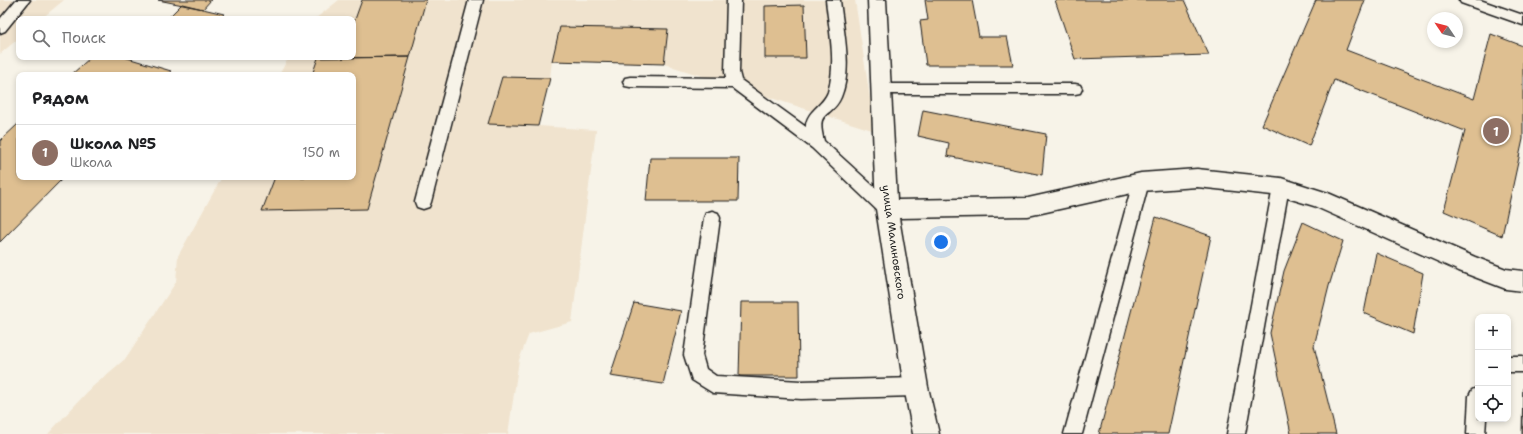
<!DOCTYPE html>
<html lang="ru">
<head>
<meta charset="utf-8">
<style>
	:root { --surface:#fff; --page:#f2f2f2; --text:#202124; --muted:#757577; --line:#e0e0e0; --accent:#db2777 }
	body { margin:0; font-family:"Shantell Sans",sans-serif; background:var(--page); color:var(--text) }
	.controls { position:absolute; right:12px; bottom:12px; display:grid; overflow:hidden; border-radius:8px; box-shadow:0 2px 6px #0003 }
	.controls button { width:36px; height:36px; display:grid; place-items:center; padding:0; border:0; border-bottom:1px solid var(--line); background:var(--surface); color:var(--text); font:20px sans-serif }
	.compass { position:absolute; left:1427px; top:12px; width:36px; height:36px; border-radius:50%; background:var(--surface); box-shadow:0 2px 6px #0003; rotate:305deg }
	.you { position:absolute; left:941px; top:242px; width:14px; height:14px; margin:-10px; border:3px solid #fff; border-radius:50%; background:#1a73e8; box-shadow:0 0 0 6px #1a73e833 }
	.badge { display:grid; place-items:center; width:26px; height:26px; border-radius:50%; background:var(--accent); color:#fff; font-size:13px; font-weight:700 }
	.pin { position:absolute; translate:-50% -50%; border:2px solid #fff; box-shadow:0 1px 4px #0006 }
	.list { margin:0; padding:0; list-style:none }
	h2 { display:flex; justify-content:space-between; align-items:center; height:52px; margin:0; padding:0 16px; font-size:17px }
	h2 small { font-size:13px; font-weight:400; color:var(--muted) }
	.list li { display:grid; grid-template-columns:26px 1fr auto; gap:12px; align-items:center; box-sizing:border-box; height:56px; padding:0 16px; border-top:1px solid var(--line) }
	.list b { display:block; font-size:15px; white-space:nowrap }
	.list p { margin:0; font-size:13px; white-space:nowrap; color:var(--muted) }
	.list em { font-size:13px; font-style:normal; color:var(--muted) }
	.icon { flex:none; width:22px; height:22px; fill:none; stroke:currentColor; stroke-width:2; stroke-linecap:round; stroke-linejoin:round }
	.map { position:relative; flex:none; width:1523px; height:434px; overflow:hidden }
	.search { position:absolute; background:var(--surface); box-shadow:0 2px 6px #0003; left:16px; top:16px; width:340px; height:44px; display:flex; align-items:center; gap:10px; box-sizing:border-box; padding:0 14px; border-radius:8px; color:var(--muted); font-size:15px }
	.panel { position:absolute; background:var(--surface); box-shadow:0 2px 6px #0003; left:16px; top:72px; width:340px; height:108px; border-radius:8px }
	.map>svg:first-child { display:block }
	.built { fill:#f0e3ce }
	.building { fill:#debf91; stroke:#1c1c1c }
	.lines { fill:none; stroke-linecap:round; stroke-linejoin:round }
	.lane-casing { stroke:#1c1c1c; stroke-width:3 }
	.street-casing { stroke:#1c1c1c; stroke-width:3 }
	.lane { fill:#f7f3e8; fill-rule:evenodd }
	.street { fill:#f7f3e8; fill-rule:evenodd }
	.labels { text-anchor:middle; stroke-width:4; stroke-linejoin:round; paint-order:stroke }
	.street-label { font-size:11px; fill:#1c1c1c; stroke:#f7f3e8 }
</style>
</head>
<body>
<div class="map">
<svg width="1523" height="434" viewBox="0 0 1523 434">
	<rect width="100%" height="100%" fill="#f7f3e8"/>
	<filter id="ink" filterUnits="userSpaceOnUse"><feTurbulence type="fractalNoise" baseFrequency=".025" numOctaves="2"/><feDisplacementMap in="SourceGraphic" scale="8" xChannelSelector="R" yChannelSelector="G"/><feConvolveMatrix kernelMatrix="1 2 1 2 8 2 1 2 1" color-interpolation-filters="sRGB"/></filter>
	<g filter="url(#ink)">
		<path class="built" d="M0,0H64L41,19H19V38L0,54Z
			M339,0H855L875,131L664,64L552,61L550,78L538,126L596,130L572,322L529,334L519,360L508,434H48L91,388L125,359L176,282L178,256L222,177H353V75H279L289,57H353V19H315Z"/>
		<path class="building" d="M158,0H211L203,9Z
			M362,0H426L410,57L342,58L353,57V25Z
			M925,0H972L979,37H1007L1013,65H926L920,21L928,20Z
			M1055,0H1184L1209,55L1075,59Z
			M1316,0H1365L1346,50L1474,99L1491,34L1523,46V139L1502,236L1444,211L1465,131L1334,80L1309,146L1262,125Z
			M182,4L224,14L219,19H167Z
			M804,5L806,58H765V6Z
			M560,27L668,29L664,64L552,61Z
			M91,57H124L171,71L166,75H71Z
			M410,57L367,209L262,211L275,177H353V75H312L318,58Z
			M502,77L550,78L538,126L488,124Z
			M923,110L1046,134L1042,175L947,156L949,143L918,136Z
			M19,123V177H64L0,242V141Z
			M650,158H739L738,201H646Z
			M1156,217L1211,236L1168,434H1099Z
			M1303,222L1343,241L1329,286L1314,346L1336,434H1291L1270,333L1284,271Z
			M1376,253L1423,273L1413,334L1364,313Z
			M741,302H798L799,376H739Z
			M634,303L681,311L663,384L610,376Z
			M1523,388V434H1522Z"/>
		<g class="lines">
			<defs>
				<path id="lane" d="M16,0H30L5,31L0,33V19Z
					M469,0H483L431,202L429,207L423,209L417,207L415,202Z
					M727,0H741L739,72L741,80L806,127C806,111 823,106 828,92C837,62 829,30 826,0H840C843,30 853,68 841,97C831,120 815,108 824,141L893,204L895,209L893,214L887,216L881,214L812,148L732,88L630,87L625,86L623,82L625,78L630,77L726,78L725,72Z
					M1459,0H1480L1523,15V25L1461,3Z
					M880,84H1075L1080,85L1082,89L1080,93L1075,94H880L875,93L873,89L875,85Z
					M1141,176L1147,178L1149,182L1082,434H1064L1133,182L1135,178Z
					M1281,181L1287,182L1289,187L1245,434H1227L1273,187L1275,182Z
					M712,211L718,213L720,218L702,355L706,369L716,376L801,381L916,378L922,381L925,387L922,393L916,396L801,399L713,393L692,380L684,355L704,218L706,213Z
					M1508,356H1523V372H1508Z
					M1478,387V419H1486L1485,434H1467L1469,396L1472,390Z"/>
				<path id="street" d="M868,0H886L897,200L1028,198L1141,173L1197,169L1281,178L1328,193L1475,257L1506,269L1523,271V291L1506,289L1459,271L1314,206L1281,196L1197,187L1141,191L1028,216L899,218L928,387L939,434H913L904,387L876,209Z"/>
			</defs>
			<use href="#lane" class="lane-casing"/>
			<use href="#street" class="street-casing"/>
			<use href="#lane" class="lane"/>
			<use href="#street" class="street"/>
		</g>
	</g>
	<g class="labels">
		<g class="street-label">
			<text transform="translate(894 242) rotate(82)" y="4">улица Малиновского</text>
		</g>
	</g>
</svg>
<div class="controls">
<button>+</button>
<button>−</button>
<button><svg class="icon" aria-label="locate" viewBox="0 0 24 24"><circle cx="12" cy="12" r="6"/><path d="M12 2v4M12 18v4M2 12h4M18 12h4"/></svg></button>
</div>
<svg class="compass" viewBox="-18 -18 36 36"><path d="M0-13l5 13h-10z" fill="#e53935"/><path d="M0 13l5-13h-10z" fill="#757577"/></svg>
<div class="you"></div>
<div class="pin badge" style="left:1496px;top:131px;background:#8d6e63">1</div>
<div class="search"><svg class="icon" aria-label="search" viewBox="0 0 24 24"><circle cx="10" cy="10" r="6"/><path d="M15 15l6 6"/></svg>Поиск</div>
<section class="panel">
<h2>Рядом<small></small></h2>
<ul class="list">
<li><span class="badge" style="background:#8d6e63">1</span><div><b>Школа №5</b><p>Школа</p></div><em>150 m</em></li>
</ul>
</section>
</div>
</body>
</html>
